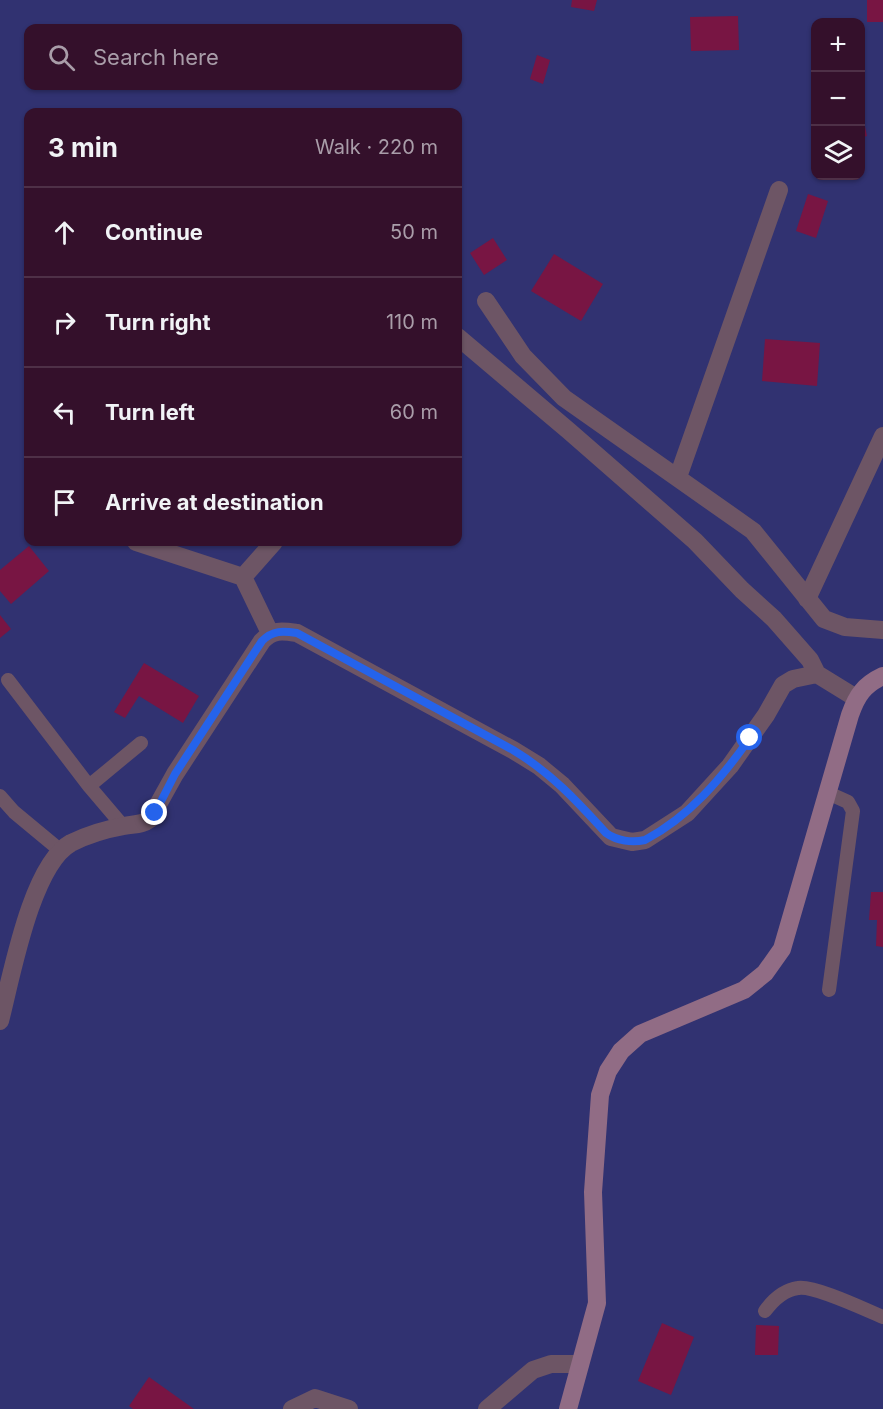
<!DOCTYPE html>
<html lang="en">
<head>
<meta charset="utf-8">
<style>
	:root { --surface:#34102b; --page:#3f1e37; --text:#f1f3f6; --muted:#a99da9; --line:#4e3047 }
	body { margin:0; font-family:Inter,sans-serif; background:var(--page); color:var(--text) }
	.controls { position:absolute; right:18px; top:18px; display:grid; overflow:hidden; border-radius:12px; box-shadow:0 2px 4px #0004 }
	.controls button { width:54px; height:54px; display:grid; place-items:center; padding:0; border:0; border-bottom:2px solid var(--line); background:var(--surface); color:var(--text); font:30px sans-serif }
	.stop { position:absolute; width:18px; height:18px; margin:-14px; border:4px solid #2563eb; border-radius:50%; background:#fff }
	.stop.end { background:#2563eb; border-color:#fff; box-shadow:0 2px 6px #0008 }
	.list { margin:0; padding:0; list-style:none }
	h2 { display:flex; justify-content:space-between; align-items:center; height:78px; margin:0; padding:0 24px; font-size:26px }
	h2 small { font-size:20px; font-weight:400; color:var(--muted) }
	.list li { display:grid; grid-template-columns:39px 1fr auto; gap:18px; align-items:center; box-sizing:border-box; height:90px; padding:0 24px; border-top:2px solid var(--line) }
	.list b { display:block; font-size:22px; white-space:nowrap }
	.list em { font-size:20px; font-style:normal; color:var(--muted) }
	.icon { flex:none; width:33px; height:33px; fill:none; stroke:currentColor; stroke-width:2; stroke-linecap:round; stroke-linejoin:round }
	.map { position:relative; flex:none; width:883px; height:1409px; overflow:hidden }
	.search { position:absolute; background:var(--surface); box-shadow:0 2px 4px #0004; left:24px; top:24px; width:438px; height:66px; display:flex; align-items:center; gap:15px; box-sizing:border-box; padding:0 21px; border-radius:12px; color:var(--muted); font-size:22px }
	.panel { position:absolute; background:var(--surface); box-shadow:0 2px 4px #0004; left:24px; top:108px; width:438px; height:438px; border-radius:12px }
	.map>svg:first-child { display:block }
	.green { fill:#313271; fill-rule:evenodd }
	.building { fill:#781543 }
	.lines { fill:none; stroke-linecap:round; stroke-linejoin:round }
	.service { stroke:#6d5565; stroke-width:14 }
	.minor { stroke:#6d5565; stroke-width:18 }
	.secondary { stroke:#916c85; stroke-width:18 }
	.route { stroke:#2563eb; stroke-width:8 }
</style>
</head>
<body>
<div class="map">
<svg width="883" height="1409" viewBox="0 0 883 1409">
	<rect width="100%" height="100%" fill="#451539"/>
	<path class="green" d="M0,0H883V1409H0ZM816,22H860V176H816ZM28,28H458V86H28ZM28,112H458V542H28Z"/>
	<path class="building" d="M572,0H597L594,11L571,7Z
		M867,0H883V22H867Z
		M738,16L739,50L691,51L690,17Z
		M537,55L550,60L543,84L530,79Z
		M863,117L867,136L860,138V118Z
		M808,194L828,201L816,238L796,231Z
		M493,238L507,260L484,275L470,253Z
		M554,254L603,284L581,321L531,291Z
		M765,339L820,343L817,386L762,381Z
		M29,546L49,571L11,604L0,591V570Z
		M0,615L11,629L0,638Z
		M144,663L199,696L183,723L139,696L125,718L114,712Z
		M871,892H883V947L876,946L877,920H869Z
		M662,1323L694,1337L671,1395L638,1381Z
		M756,1325L779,1326L778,1355H755Z
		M149,1377L194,1409H133L129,1406Z"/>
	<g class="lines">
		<path class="service" d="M8,680L89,786L123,826
			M89,786L141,743
			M828,793L848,802L853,811L829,990
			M0,796L14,812L61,851
			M765,1311C773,1300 784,1290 798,1288C814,1285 866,1310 883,1317"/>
		<path class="minor" d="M486,301L523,356L564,398L753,531L824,619L845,627L883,630
			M458,337L569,431L695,541L742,590L774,619L810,660L817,674L856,698
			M678,477L779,190
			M136,542L243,577L270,633
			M243,577L274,542
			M807,599L883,436
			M0,1021C11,979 31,865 71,843C87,835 107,829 124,826C134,824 142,825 150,819L175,774L262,641C273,629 283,631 297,633L513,750L539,766L562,785L611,837L632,842L645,840L687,813L730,766L766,715L783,685L793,679L817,674
			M292,1409L315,1398L349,1409
			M487,1409L533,1370L551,1364H580"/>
		<path class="secondary" d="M568,1409L597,1303L593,1192L600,1095L608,1071L621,1051L640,1034L744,990L765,973L782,949L850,715C857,695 864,685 883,676"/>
	</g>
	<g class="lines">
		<path class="route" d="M155,813L175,774L262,641C273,630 283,631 297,633L513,750C551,773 576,800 606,833C617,841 632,843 645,840C690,816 721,779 750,738"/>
	</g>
</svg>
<div class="controls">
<button>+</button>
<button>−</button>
<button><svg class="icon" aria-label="layers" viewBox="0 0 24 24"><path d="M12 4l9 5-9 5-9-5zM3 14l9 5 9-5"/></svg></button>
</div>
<div class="stop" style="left:750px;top:738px"></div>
<div class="stop end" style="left:155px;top:813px"></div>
<div class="search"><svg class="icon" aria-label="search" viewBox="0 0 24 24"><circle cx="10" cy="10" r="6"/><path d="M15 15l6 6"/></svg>Search here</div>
<section class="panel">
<h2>3 min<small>Walk · 220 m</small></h2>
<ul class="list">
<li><svg class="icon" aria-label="ahead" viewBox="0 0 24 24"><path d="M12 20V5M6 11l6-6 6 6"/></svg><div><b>Continue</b></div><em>50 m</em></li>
<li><svg class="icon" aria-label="right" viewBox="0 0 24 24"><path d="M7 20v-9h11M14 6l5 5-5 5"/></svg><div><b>Turn right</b></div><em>110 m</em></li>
<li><svg class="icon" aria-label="left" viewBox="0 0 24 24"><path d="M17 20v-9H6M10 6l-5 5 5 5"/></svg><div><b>Turn left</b></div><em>60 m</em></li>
<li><svg class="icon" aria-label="arrive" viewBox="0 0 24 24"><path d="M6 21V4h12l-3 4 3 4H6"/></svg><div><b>Arrive at destination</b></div></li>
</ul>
</section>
</div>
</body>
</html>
